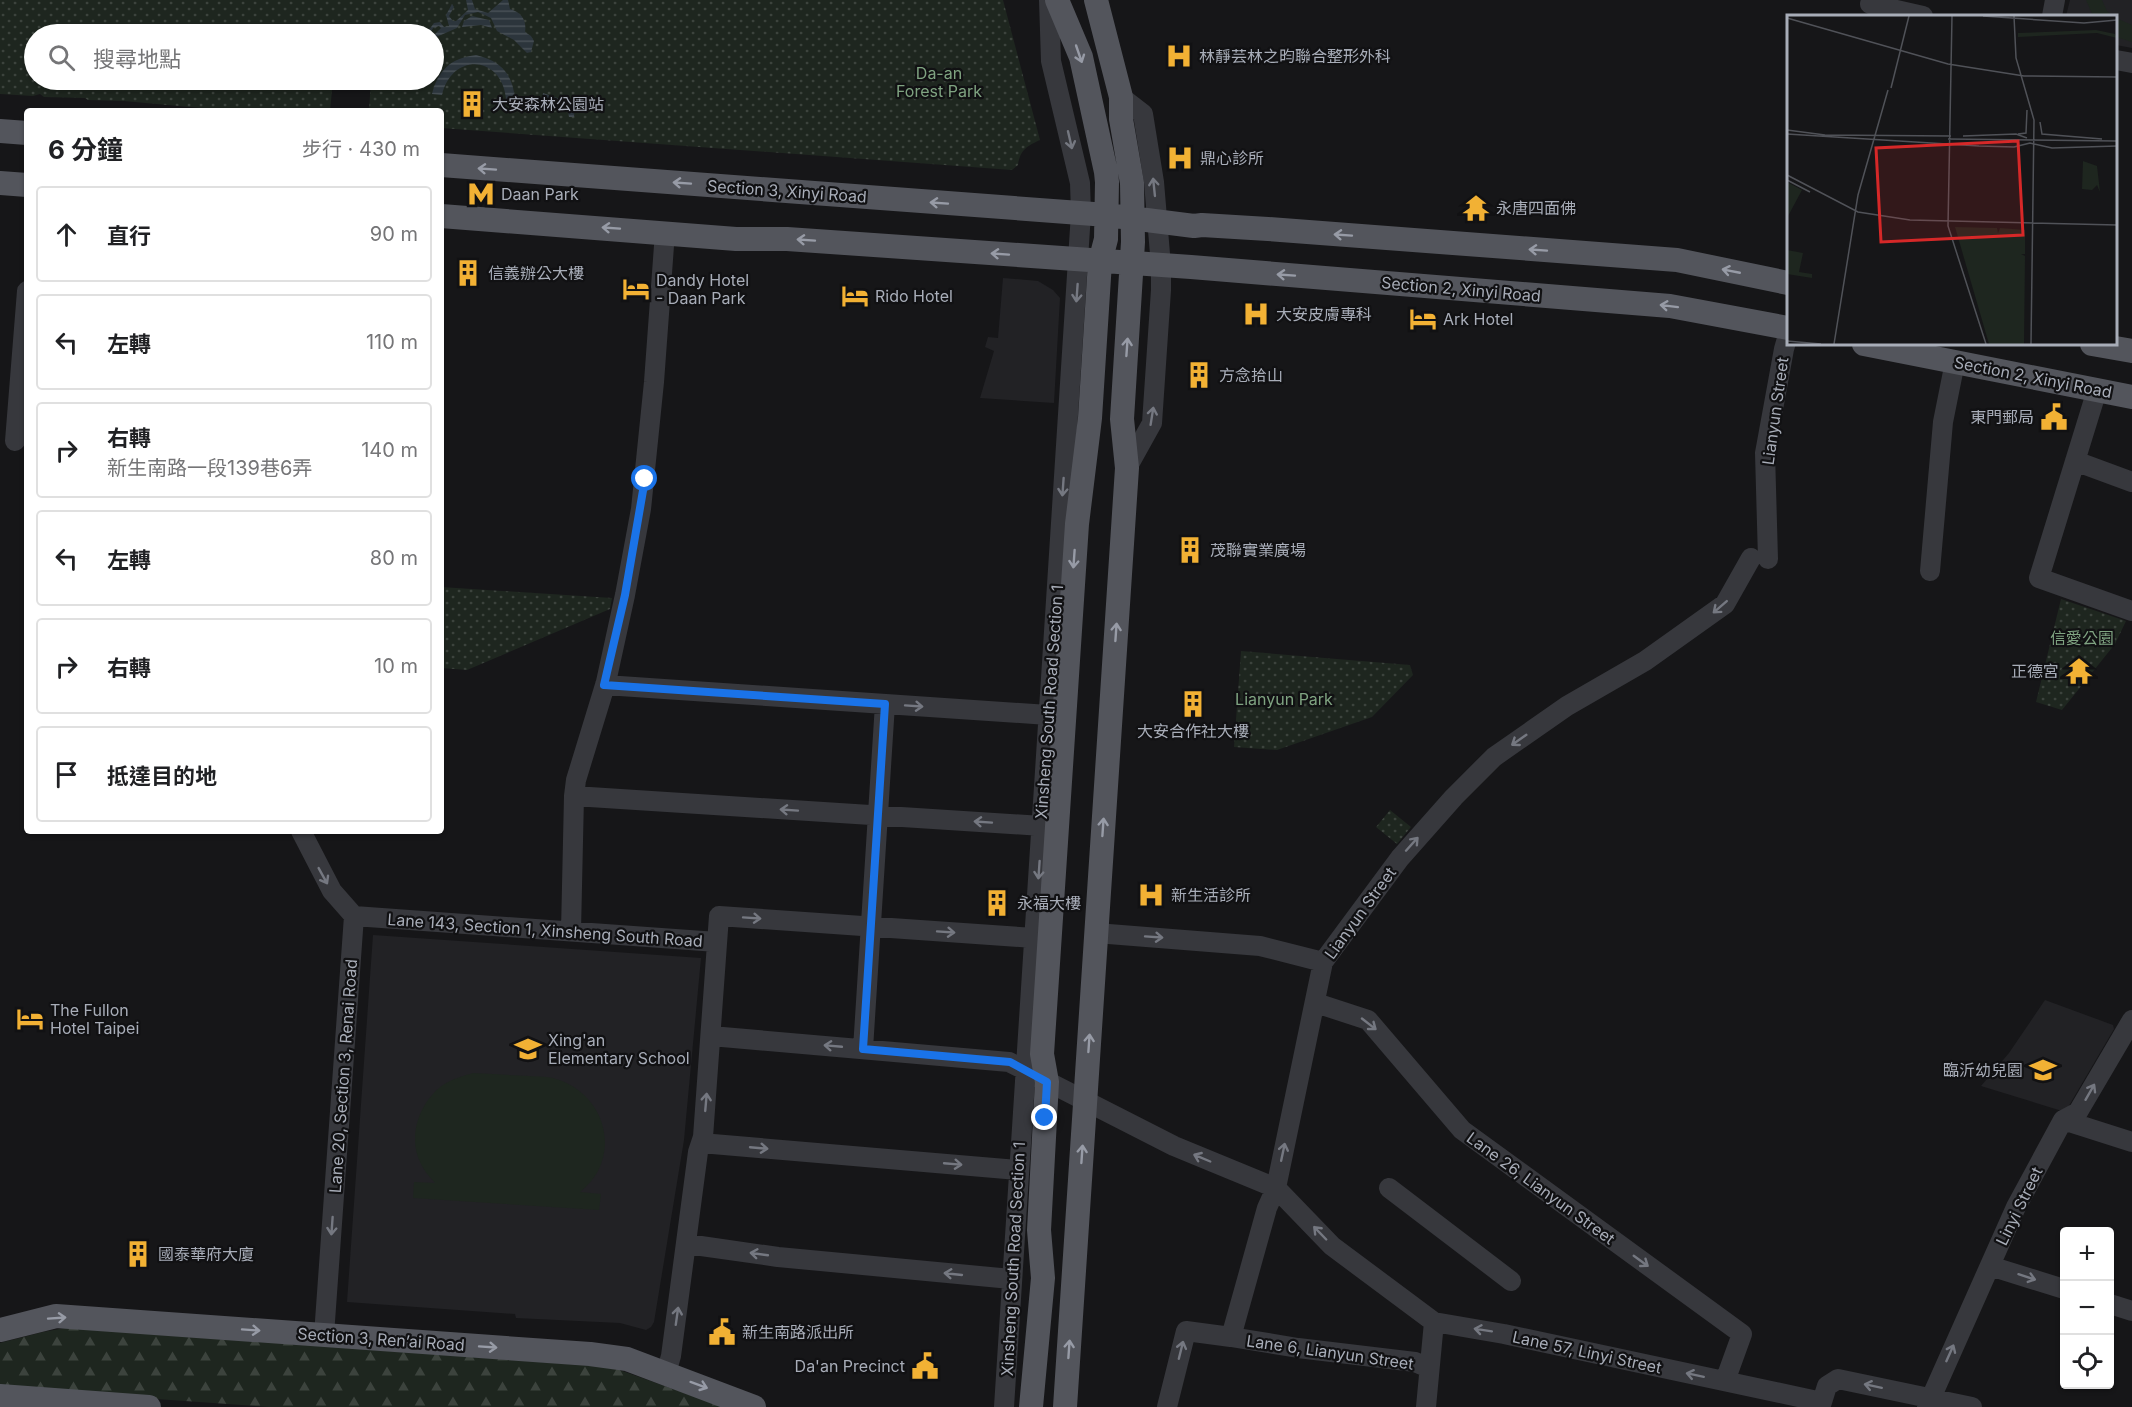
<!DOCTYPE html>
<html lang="zh-TW">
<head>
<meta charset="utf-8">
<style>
	:root { --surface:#fff; --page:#f6f6f6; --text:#202124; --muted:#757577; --line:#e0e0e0 }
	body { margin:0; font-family:Inter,"Noto Sans TC",sans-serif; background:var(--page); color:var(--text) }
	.controls { position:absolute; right:18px; bottom:18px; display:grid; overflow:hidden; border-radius:6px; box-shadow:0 2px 4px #0004 }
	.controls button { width:54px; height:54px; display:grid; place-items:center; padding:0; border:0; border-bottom:2px solid var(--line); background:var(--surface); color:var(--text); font:30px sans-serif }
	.stop { position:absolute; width:18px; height:18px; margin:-14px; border:4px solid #1a73e8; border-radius:50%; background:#fff }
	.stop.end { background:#1a73e8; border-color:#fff; box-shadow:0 2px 6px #0008 }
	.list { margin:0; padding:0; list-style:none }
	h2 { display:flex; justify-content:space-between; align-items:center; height:78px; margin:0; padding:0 24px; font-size:26px }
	h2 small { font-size:20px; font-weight:400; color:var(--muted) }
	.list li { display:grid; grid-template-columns:39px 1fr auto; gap:18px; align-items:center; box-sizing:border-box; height:96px; margin:0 12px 12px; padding:0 12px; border:2px solid var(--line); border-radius:6px }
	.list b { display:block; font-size:22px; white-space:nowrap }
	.list p { margin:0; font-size:20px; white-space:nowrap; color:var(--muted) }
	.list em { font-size:20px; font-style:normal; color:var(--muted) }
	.icon { flex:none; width:33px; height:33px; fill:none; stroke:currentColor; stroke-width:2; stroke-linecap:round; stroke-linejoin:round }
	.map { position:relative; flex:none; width:2132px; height:1407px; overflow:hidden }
	.search { position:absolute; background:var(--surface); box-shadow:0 2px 4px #0004; left:24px; top:24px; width:420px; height:66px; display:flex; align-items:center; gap:15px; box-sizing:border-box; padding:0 21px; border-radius:33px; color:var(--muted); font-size:22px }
	.panel { position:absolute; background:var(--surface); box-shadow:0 2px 4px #0004; left:24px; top:108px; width:420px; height:726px; border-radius:6px }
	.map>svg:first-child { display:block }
	.built { fill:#222225 }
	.green { fill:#1e261f }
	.forest { fill:url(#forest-firs) }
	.park { fill:url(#park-dots) }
	.water { fill:url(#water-rules) }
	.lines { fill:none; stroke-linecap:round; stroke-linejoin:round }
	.minor { stroke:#37383d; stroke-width:20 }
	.major { stroke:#53555c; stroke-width:24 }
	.oneway { stroke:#979ba6 }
	.oneway2 { stroke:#757881 }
	.route { stroke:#1a73e8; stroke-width:8 }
	.labels { text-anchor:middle; stroke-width:4.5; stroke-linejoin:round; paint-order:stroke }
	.poi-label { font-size:16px; fill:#a8adb8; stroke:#111113; text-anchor:start }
	.park-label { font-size:16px; fill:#7fa381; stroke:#111113 }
	.street-label { font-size:16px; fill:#a8adb8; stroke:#111113 }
	.inset-road { fill:none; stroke:#505258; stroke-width:1.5 }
	.view { fill:#d62828; fill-opacity:0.15; stroke:#d62828; stroke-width:3 }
	.inset-edge { fill:none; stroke:#a8adb8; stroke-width:3 }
</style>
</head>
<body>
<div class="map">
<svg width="2132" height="1407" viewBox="0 0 2132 1407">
	<defs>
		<pattern id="forest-firs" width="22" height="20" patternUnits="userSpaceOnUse" patternTransform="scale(1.5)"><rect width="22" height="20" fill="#1e261f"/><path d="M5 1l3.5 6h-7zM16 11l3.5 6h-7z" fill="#3c433d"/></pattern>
		<pattern id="park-dots" width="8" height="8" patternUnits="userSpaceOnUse" patternTransform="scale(1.5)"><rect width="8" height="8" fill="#1e261f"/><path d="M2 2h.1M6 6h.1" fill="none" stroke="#3c433d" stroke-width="1.8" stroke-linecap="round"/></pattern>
		<pattern id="water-rules" width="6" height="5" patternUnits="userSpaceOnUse" patternTransform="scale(1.5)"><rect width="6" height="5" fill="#2c353c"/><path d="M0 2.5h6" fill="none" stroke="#485056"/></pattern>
	</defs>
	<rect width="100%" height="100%" fill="#161618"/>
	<path class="built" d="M2070,0H2132V48L2116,45V16H2066Z
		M1003,278L1038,281L1053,290L1060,298L1054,403L980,398L994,351L985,347L988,337L998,338Z
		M373,935L701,958L684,1140L654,1322L651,1327L646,1330L620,1323L516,1318L515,1314L347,1302Z
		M2045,1000L2113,1025L2114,1029L2067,1109L2062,1111L1981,1086L2009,1053Z"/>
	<path class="green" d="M2086,0H2102L2107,11L2113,16H2093Z
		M2116,18L2132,25V42L2116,37Z
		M473,1073C492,1074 510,1075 529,1076C538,1077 548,1076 556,1079C595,1090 617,1134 598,1171C593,1180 587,1186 580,1192L601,1194L599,1210L413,1198L414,1182L435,1183C430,1177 424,1171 421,1164C407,1138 419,1102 443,1085C452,1079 463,1076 473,1073Z"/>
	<path class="forest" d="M65,1328L611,1367L724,1407H269L0,1388V1343L43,1332Z"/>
	<path class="park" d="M0,0H1003L1040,140C1027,146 1020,150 1018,165L1012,170L441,128V111H369L371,80H434V34H34V80H333L330,111H214L211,109L124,101L88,100L85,98L44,97L40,94L33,96L0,94Z
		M441,587L612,598L610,609L467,670L441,668Z
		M2061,599L2126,621L2115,644L2062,710L2036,702Z
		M1241,651L1410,665L1413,675L1372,717L1277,750L1234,747Z
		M1390,810L1411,827L1397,844L1376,827Z"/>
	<path class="water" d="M466,0H472L475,9L488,13L503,0H508L510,9C521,12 527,20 525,32L531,36L534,41L531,52L527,53L514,40L497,31L491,18L478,12L465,15L457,28L434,38V35L441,28L439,26L433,28L430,34H426L434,23L440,22L444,27L449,26L446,15L452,4L454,7L449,16L453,21H456L468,10Z
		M472,16L489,20L492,28L481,25L462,27L464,21Z
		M476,55C501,61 513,74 515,100L506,99C502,55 452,52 442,95L432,94C438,70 451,58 476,55Z
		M543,93L575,104L574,117H569L568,112L542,107Z"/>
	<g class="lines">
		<path class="minor" d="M1870,4L1923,16
			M2052,16L2055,0
			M2116,60L2132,63
			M1121,97L1143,114L1154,182L1161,266V290L1152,423L1127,468
			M2097,390L2039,578L2132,611
			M15,441L27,291
			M2075,461L2132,482
			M1768,559L1765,453L1784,349L1788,335
			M1930,571L1943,422L1955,362
			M605,685L1048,715
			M574,796L1042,826
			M301,831L332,891L354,916L324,1335
			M354,916L717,942
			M571,931L574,796L576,780L606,682L625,595L641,509L654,382L665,232
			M1096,933L1260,946L1323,962
			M1316,1003L1368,1020L1462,1130L1742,1334L1725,1381
			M711,1036L1009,1062L1174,1146L1276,1188L1332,1246L1434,1322L1504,1334L1822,1402L1827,1386L1838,1379L1972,1407
			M863,1049L885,704
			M2063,1120L2132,1142
			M701,1143L1018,1170
			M1389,1188L1511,1281
			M687,1244L778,1257L1011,1279
			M1990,1266L2064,1289
			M2110,1304L2132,1311
			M1231,1337L1298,1348L1415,1362L1429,1368
			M666,1373L671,1356L698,1152L703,1137L719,916L1034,938
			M1004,1407L1081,213L1080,183L1051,61L1049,0
			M1167,1407L1186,1331L1231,1337L1267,1208L1276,1188L1323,962L1400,858L1454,797L1494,757L1567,706L1645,661L1725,604L1751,558
			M1426,1407L1434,1322
			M1927,1407L2016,1207L2063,1120L2078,1112L2132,1020"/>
		<path class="major" d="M0,131L27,133
			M441,165L1107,215L1194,226L1202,225L1268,229L1677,260L1788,283
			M0,183L27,185
			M441,216L736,239H787L1191,267L1670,306L1788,328
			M1864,344L2132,397
			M2092,344L2132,351
			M0,1330L56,1316L590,1354L627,1359L754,1407
			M0,1396L149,1407
			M1031,1407L1043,1278L1039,1230L1047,1082L1042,1054L1077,524L1090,418L1100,262L1106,239L1107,182L1106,172L1081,57L1057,0
			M1065,1407L1127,468L1122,419L1133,242L1132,183L1121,119V97L1096,0"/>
	</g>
	<defs><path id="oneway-shaft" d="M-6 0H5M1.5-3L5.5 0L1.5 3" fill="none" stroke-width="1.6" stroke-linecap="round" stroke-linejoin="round" transform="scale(1.5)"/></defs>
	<g class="oneway">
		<use href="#oneway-shaft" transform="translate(1079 54) rotate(71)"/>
		<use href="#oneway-shaft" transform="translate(487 169) rotate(-176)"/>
		<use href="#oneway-shaft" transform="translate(682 183) rotate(-176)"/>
		<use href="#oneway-shaft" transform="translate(939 203) rotate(-176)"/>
		<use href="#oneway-shaft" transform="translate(611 228) rotate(-176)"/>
		<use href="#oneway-shaft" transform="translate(1343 235) rotate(-176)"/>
		<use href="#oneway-shaft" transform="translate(806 240) rotate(-176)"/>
		<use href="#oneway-shaft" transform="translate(1538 250) rotate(-176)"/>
		<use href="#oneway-shaft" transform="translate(1000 254) rotate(-176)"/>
		<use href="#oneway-shaft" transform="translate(1731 271) rotate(-169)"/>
		<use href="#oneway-shaft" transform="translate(1286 275) rotate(-176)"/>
		<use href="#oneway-shaft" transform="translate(1669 306) rotate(-173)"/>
		<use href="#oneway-shaft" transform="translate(1127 347) rotate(-86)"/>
		<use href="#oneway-shaft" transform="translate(1074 559) rotate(94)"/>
		<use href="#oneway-shaft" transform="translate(1116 632) rotate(-86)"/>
		<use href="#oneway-shaft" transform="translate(1103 827) rotate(-86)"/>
		<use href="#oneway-shaft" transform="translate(1089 1043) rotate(-86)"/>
		<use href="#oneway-shaft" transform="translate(1082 1154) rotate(-86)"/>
		<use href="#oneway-shaft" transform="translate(57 1318) rotate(-4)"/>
		<use href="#oneway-shaft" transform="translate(251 1330) rotate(4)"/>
		<use href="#oneway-shaft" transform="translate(488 1347) rotate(4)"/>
		<use href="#oneway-shaft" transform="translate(1069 1349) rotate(-86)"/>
		<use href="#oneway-shaft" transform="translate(699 1385) rotate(20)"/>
	</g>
	<g class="oneway2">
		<use href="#oneway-shaft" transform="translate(1070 140) rotate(77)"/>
		<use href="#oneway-shaft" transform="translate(1154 187) rotate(-96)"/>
		<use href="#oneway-shaft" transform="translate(1077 293) rotate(94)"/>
		<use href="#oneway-shaft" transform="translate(1152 416) rotate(-81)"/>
		<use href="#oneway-shaft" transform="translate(1063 487) rotate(94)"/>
		<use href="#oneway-shaft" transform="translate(1720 607) rotate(139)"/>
		<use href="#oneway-shaft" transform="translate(914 706) rotate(4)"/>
		<use href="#oneway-shaft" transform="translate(1519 740) rotate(145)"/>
		<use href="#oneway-shaft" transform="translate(789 810) rotate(-176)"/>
		<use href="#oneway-shaft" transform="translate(983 822) rotate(-176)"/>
		<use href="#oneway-shaft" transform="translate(1412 844) rotate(-48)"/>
		<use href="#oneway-shaft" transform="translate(1039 870) rotate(94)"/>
		<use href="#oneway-shaft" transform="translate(323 876) rotate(61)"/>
		<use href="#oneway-shaft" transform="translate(752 918) rotate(4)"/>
		<use href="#oneway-shaft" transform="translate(946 932) rotate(4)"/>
		<use href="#oneway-shaft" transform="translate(1154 937) rotate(4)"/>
		<use href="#oneway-shaft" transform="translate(1369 1024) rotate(38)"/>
		<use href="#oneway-shaft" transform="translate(833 1046) rotate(-175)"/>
		<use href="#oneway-shaft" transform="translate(2090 1092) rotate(-60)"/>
		<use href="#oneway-shaft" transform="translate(706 1102) rotate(-85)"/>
		<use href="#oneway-shaft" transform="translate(759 1148) rotate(5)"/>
		<use href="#oneway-shaft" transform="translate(1283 1152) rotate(-78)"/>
		<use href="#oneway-shaft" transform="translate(1202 1158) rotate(-157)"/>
		<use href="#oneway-shaft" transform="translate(953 1164) rotate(5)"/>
		<use href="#oneway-shaft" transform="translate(332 1226) rotate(94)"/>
		<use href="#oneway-shaft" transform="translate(1320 1233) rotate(-134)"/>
		<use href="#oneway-shaft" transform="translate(759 1254) rotate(-172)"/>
		<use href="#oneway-shaft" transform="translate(1641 1261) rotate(36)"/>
		<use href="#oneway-shaft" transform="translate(953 1274) rotate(-174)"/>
		<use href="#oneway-shaft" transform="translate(2027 1277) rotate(18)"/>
		<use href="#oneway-shaft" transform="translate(677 1316) rotate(-82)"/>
		<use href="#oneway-shaft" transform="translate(1483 1330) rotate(-171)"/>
		<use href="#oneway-shaft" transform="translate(1181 1350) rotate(-76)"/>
		<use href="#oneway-shaft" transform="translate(1950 1353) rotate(-66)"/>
		<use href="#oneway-shaft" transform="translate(1695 1375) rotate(-168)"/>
		<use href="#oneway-shaft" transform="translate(1873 1386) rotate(-168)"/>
	</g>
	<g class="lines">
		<path class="route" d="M645,479L625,595L604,685L885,704L863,1049L1010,1062L1047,1082L1045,1118"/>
	</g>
	<defs>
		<symbol id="hospital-bare" viewBox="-9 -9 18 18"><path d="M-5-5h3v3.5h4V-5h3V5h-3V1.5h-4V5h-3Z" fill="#f2b134" stroke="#111113" stroke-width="2.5" paint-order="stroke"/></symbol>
		<symbol id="building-bare" viewBox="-9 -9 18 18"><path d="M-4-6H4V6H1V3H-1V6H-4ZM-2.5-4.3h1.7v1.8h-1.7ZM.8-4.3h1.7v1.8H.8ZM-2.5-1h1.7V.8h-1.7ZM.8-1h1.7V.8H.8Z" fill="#f2b134" stroke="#111113" stroke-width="2.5" paint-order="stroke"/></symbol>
		<symbol id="metro-bare" viewBox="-9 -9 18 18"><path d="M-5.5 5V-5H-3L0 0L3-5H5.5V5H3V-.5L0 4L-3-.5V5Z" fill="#f2b134" stroke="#111113" stroke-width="2.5" paint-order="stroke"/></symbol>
		<symbol id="temple-bare" viewBox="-9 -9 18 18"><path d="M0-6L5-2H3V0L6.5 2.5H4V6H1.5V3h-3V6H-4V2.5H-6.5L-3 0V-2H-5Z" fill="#f2b134" stroke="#111113" stroke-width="2.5" paint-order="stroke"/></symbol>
		<symbol id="hotel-bare" viewBox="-9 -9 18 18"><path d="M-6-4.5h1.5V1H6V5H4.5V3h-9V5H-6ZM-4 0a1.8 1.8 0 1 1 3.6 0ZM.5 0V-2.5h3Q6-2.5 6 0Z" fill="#f2b134" stroke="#111113" stroke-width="2.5" paint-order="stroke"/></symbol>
		<symbol id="civic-bare" viewBox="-9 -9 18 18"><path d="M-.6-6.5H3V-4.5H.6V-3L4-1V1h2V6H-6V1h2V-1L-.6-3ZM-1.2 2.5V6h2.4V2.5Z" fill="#f2b134" stroke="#111113" stroke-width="2.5" paint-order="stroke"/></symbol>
		<symbol id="school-bare" viewBox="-9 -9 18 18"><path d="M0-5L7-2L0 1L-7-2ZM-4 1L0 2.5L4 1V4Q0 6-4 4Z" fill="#f2b134" stroke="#111113" stroke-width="2.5" paint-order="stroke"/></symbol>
	</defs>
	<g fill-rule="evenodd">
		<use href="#hospital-bare" x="1160" y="37" width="38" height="38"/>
		<use href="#building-bare" x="453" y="85" width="38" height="38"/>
		<use href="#hospital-bare" x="1161" y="139" width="38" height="38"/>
		<use href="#metro-bare" x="462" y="175" width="38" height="38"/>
		<use href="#temple-bare" x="1457" y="189" width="38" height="38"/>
		<use href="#building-bare" x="449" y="254" width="38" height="38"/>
		<use href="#hotel-bare" x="617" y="270" width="38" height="38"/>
		<use href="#hotel-bare" x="836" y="277" width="38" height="38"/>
		<use href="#hospital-bare" x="1237" y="295" width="38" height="38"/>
		<use href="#hotel-bare" x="1404" y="300" width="38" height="38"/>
		<use href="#building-bare" x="1180" y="356" width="38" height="38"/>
		<use href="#civic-bare" x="2035" y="398" width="38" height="38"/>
		<use href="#building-bare" x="1171" y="531" width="38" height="38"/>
		<use href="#temple-bare" x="2060" y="652" width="38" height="38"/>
		<use href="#building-bare" x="1174" y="685" width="38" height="38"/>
		<use href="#hospital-bare" x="1132" y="876" width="38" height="38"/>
		<use href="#building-bare" x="978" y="884" width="38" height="38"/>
		<use href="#hotel-bare" x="11" y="1000" width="38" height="38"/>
		<use href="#school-bare" x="509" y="1030" width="38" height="38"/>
		<use href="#school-bare" x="2024" y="1051" width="38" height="38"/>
		<use href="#building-bare" x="119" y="1235" width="38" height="38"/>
		<use href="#civic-bare" x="703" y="1313" width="38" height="38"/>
		<use href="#civic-bare" x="906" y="1347" width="38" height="38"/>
	</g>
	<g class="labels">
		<g class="poi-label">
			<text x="1199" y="62">林靜芸林之昀聯合整形外科</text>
			<text x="492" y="110">大安森林公園站</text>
			<text x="1200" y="164">鼎心診所</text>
			<text x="501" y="200">Daan Park</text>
			<text x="1496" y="214">永唐四面佛</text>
			<text x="488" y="279">信義辦公大樓</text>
			<text x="656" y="286">Dandy Hotel<tspan x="656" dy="18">- Daan Park</tspan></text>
			<text x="875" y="302">Rido Hotel</text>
			<text x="1276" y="320">大安皮膚專科</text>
			<text x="1443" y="325">Ark Hotel</text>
			<text x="1219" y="381">方念拾山</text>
			<text x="2034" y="423" text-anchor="end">東門郵局</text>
			<text x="1210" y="556">茂聯實業廣場</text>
			<text x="2059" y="677" text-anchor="end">正德宮</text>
			<text x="1193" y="737" text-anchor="middle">大安合作社大樓</text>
			<text x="1171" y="901">新生活診所</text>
			<text x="1017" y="909">永福大樓</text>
			<text x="50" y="1016">The Fullon<tspan x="50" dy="18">Hotel Taipei</tspan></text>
			<text x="548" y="1046">Xing'an<tspan x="548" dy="18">Elementary School</tspan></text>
			<text x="2023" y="1076" text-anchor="end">臨沂幼兒園</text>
			<text x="158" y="1260">國泰華府大廈</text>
			<text x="742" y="1338">新生南路派出所</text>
			<text x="905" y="1372" text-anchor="end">Da'an Precinct</text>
		</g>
		<g class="park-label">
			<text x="939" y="79">Da-an<tspan x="939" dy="18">Forest Park</tspan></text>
			<text x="2082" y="644">信愛公園</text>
			<text x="1284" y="705">Lianyun Park</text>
		</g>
		<g class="street-label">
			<text transform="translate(787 191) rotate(4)" y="6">Section 3, Xinyi Road</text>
			<text transform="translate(1461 289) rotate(5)" y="6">Section 2, Xinyi Road</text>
			<text transform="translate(2033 377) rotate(11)" y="6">Section 2, Xinyi Road</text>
			<text transform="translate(1775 411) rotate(-82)" y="6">Lianyun Street</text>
			<text transform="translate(1049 702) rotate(-86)" y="6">Xinsheng South Road Section 1</text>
			<text transform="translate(1360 913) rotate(-54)" y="6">Lianyun Street</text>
			<text transform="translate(545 930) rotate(4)" y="6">Lane 143, Section 1, Xinsheng South Road</text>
			<text transform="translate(343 1076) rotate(-86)" y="6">Lane 20, Section 3, Renai Road</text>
			<text transform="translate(1541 1188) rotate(36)" y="6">Lane 26, Lianyun Street</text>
			<text transform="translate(2019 1206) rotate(-64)" y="6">Linyi Street</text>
			<text transform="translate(1013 1259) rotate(-87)" y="6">Xinsheng South Road Section 1</text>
			<text transform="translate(381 1339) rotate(4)" y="6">Section 3, Ren’ai Road</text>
			<text transform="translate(1330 1352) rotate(8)" y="6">Lane 6, Lianyun Street</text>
			<text transform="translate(1587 1352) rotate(12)" y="6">Lane 57, Linyi Street</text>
		</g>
	</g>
	<g transform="translate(1787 15)">
		<rect width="330" height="330" fill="#161618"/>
		<path d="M296,146L310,151L313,177L310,170L305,175L295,174ZM0,235L16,238L12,257L25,259V263L0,259Z" fill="#1e261f"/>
		<path d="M309,15L328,19L330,23L310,18L231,22V18ZM0,167L15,175L0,203ZM168,212L210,213L211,218L213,213L238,215V239H234L238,241L237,329H202Z" fill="#1e261f"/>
		<path class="inset-road" d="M165,1L161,211L199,329M196,1L297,8L330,5M227,1L229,43L247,105L244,329M0,3L161,49L237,61L330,62M104,73L122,1M253,107L255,119L315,124M0,115L38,120L164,121M0,119L192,131L227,132L243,128L265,133L330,131M231,119L239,118L240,95M176,121L229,119L240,123M161,124L330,126M0,160L71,197L123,205L330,210M0,165L23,177M0,326L34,329M47,329L71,180L101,75"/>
		<path class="view" d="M231,126L236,220L94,227L89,133Z"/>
		<rect width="330" height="330" class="inset-edge"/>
	</g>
</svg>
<div class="controls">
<button>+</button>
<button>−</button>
<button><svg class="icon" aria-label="locate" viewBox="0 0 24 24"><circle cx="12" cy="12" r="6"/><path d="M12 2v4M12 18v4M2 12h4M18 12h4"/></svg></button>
</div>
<div class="stop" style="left:645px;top:479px"></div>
<div class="stop end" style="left:1045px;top:1118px"></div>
<div class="search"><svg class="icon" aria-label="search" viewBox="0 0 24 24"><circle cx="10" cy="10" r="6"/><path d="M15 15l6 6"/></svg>搜尋地點</div>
<section class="panel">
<h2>6 分鐘<small>步行 · 430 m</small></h2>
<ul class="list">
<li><svg class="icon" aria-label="ahead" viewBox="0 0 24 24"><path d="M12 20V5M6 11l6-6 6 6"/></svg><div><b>直行</b></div><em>90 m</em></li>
<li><svg class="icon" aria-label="left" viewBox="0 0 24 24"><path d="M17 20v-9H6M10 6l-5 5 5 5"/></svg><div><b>左轉</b></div><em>110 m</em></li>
<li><svg class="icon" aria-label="right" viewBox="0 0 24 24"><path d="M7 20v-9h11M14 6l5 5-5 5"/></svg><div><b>右轉</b><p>新生南路一段139巷6弄</p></div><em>140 m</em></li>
<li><svg class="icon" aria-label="left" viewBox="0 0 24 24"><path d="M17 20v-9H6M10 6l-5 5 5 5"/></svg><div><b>左轉</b></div><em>80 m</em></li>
<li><svg class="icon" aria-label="right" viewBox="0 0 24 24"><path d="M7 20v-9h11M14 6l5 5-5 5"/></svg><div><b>右轉</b></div><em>10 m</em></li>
<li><svg class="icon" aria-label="arrive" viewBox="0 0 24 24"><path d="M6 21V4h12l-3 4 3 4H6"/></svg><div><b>抵達目的地</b></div></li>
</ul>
</section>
</div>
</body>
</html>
